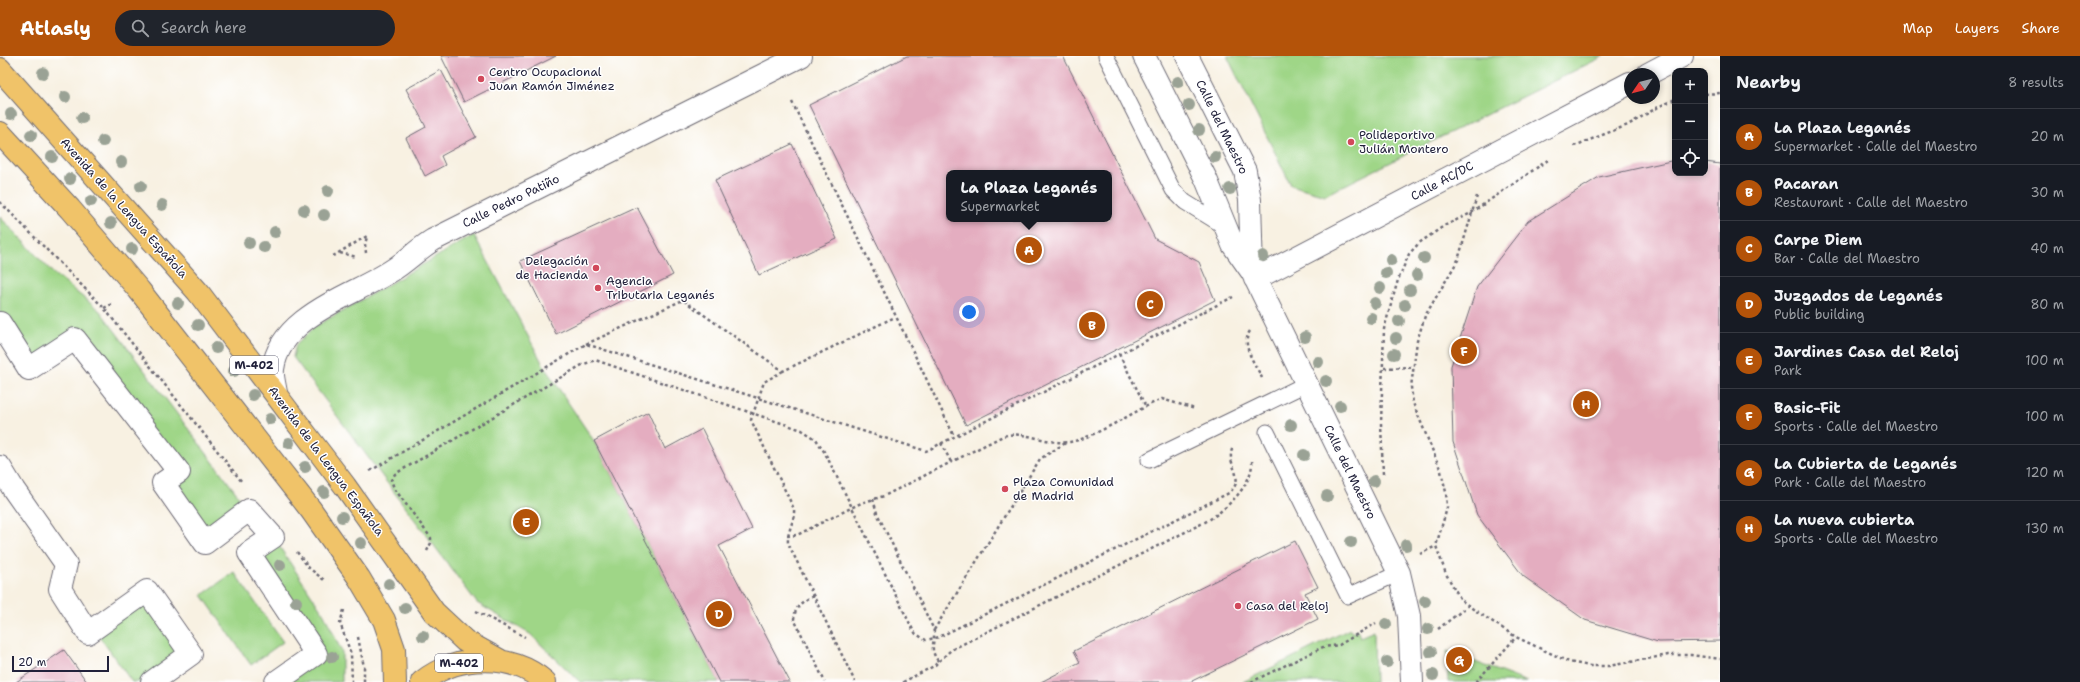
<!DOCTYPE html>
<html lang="en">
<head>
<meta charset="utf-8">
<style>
	:root { --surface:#171b24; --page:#20242c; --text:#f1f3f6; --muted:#9ea1a6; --line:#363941; --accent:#b45309 }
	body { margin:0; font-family:"Shantell Sans",sans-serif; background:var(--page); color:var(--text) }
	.controls { position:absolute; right:12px; top:12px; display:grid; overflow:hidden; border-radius:8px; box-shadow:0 2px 6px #0003 }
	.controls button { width:36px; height:36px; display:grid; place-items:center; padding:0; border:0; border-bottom:1px solid var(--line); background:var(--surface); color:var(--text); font:20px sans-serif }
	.compass { position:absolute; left:1624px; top:12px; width:36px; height:36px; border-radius:50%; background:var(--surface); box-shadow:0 2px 6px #0003; rotate:235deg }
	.scale { position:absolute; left:12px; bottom:10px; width:97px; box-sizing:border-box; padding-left:4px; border:2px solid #22223b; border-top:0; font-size:11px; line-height:14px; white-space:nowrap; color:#22223b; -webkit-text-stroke:3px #fff; paint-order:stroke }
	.you { position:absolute; left:969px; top:256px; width:14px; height:14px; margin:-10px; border:3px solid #fff; border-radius:50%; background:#1a73e8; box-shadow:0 0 0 6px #1a73e833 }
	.badge { display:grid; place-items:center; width:26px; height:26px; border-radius:50%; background:var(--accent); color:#fff; font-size:13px; font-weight:700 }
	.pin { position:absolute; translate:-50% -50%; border:2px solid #fff; box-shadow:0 1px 4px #0006 }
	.popup { position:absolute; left:946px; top:114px; width:166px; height:52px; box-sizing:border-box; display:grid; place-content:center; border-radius:8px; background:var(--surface); filter:drop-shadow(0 1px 3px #0005); font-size:13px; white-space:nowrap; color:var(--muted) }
	.popup b { font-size:15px; color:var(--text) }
	.popup::after { content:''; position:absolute; left:50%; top:100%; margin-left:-8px; border:8px solid transparent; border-top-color:var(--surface) }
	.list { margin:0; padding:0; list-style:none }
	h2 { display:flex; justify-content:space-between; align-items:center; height:52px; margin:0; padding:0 16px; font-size:17px }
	h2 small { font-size:13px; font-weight:400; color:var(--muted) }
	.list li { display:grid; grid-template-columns:26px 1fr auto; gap:12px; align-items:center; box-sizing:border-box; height:56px; padding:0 16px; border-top:1px solid var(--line) }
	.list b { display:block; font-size:15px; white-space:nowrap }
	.list p { margin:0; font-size:13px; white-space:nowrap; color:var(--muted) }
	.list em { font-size:13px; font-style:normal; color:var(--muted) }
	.icon { flex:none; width:22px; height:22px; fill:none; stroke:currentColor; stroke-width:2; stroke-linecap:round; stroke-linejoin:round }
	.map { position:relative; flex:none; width:1720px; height:626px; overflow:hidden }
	header { display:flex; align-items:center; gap:24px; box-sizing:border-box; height:56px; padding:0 20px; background:var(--accent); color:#fff }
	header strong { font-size:19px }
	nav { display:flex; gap:22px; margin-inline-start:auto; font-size:14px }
	.search { width:280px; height:36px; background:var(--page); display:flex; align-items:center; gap:10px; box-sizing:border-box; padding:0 14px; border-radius:22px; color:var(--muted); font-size:15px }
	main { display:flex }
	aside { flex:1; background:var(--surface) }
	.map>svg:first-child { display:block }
	.green { fill:#9fd687; stroke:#607c61 }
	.building { fill:#e4adc0; fill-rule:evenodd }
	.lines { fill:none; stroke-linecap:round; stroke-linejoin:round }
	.service-casing { stroke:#6d6a75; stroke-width:17 }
	.pedestrian-casing { stroke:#6d6a75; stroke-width:24 }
	.minor-casing { stroke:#6d6a75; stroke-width:24 }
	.trunk-casing { stroke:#6d6a75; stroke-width:24 }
	.path { stroke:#6d6a75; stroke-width:2.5; stroke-dasharray:3 3; stroke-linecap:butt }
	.service { stroke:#fff; stroke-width:15 }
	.pedestrian { stroke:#fff; stroke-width:22 }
	.minor { stroke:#fff; stroke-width:22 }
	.trunk { stroke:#f0c369; stroke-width:22 }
	.tree { fill:#9aa295 }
	.poi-dot { fill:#d1495b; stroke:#fff; stroke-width:1.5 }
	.labels { text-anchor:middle; stroke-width:3; stroke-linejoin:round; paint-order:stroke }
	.shield { fill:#fff; stroke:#646476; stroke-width:1 }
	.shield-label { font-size:11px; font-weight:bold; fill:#22223b }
	.poi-label { font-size:12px; fill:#22223b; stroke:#fff; text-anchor:start }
	.street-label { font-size:12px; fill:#22223b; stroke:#fff }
</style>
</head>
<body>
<header>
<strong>Atlasly</strong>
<div class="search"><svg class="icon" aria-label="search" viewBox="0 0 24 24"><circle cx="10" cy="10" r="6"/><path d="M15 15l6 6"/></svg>Search here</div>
<nav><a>Map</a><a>Layers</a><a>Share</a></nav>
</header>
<main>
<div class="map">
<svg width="1720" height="626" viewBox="0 0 1720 626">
	<rect width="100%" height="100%" fill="#fff"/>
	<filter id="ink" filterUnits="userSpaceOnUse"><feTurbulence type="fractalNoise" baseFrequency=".025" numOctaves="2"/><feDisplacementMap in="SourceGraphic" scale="8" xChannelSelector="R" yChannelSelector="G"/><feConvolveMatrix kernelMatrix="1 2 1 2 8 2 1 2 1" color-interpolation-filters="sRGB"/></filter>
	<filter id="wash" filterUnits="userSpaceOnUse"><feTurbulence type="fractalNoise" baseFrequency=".012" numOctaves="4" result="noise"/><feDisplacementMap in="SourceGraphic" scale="16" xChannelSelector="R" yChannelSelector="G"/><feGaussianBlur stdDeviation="0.9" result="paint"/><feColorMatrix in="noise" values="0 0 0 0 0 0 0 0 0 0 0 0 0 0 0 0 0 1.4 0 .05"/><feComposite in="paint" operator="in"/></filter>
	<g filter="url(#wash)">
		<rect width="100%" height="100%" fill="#f8f1e2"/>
		<path class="green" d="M1227,0H1604L1325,139L1291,129Z
			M0,161L54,218L100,255L249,454L205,487L163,427L178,416L76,283L29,313L0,267Z
			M474,179L545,312L594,385L719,626H580L530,578L477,547L293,301L296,288L316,270Z
			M273,481L324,558L342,596V626H276L316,598L249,497Z
			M234,516L283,586L251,609L202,539Z
			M147,535L191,598L152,626H132L94,573Z
			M1350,573L1352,577L1357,574L1360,581L1374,575L1375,626H1243Z
			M1447,595L1527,626H1448Z"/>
		<g id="blocks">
			<path class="building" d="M441,0H556L464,46Z
				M907,0H1063L1155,183L1199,206L1215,244L966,369L809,49ZM949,117H1109V163H949Z
				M441,14L476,81L441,100L445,109L425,120L406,82L426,71L406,33Z
				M792,88L837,183L759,219L715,124Z
				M1675,104V117H1705V106L1720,108V585L1658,586L1585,564L1523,520L1477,459L1453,386L1451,310L1477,231L1528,165L1599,121Z
				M637,151L673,219L556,278L520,205Z
				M648,356L665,393L702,373L752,473L719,490L790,626H719L594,385Z
				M1295,485L1318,531L1305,537L1318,563L1190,626H1041L1080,606L1074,595Z
				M64,594L87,626H16Z"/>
		</g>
	</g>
	<g filter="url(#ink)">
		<use href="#blocks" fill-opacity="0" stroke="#6d6a75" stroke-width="1"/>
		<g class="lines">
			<defs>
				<path id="service" d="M1106,0L1173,134L1185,146L1224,170
					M1267,376L1348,540L1399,517
					M1149,404L1306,328"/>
				<path id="pedestrian" d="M0,267L29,313L75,283L179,416L163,427L205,487L249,454L273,481L249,497L316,598L276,626
					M0,411L14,434L66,508L60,533L88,577L147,535L191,598L152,626"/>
				<path id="minor" d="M1144,0L1206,123L1233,189L1252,216L1399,517L1409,560L1412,626
					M1187,0L1245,115L1250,144L1252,216
					M1648,18L1682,0
					M1255,223L1630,27
					M276,337C275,330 272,320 273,313C280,260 352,240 391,215C406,206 418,193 433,184L801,0"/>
				<path id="trunk" d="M0,13L198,236L345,430L434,556L465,585L501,605
					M0,77L70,153L139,234L311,454L359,522L384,564L394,593L395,626
					M422,626C456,598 512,596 545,626"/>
			</defs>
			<use href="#service" class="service-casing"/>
			<use href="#pedestrian" class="pedestrian-casing"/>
			<use href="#minor" class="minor-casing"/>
			<use href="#trunk" class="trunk-casing"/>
			<path class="path" d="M1705,38L1720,37
				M792,46L954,380
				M1574,90L1628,69L1660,50L1675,43
				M1477,140L1458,204L1425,260L1417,285L1411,331L1413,347L1441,415L1446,436L1447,452L1436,490L1446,518L1461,544L1473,553L1516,581L1569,606L1590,610H1609L1668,599H1691L1720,603
				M0,146L104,252L242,426
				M340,197L357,201
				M366,197L365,188L367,181
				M333,200L367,180
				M104,252L114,247
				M1250,275C1240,289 1256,309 1262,322
				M586,288L683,244L783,315L895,261
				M1119,298L1146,351
				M1384,312L1413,311
				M783,315L764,326L751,364L794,453C795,465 787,475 788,487L855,626
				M941,387L951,406
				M370,415L586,288L926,395L1233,241
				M1383,418L1381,368L1384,273L1398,224L1409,198L1419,187L1444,170L1471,157L1548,104
				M873,443L877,457L933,572C937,585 927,592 939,606
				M787,480L797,479L861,447L884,440L1003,380C1025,374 1048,389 1070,386C1097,381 1135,354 1162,343L1195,353
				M427,495L431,487V482L394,432L391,424L395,418L582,309L595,304L802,374L816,383L825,397L913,574L916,578L926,584L939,581L1229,437C1248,420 1224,409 1233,391
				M297,496L309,512L324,524
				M1420,498L1436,490
				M813,539C803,545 795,550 794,563L825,626
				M344,554L340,567L351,598L352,626
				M476,555L525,581
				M1438,573L1468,550
				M934,574L1040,403L1067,386
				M358,581L364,611V626
				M903,626L934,610L951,594L1209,464C1228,451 1254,428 1252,403
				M1251,626L1323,591L1339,589L1376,567
				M1476,626L1516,581"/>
			<use href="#service" class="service"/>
			<use href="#pedestrian" class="pedestrian"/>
			<use href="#minor" class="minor"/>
			<use href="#trunk" class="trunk"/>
		</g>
		<g class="tree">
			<circle cx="43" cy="17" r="6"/>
			<circle cx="1178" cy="26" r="6"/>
			<circle cx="65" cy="41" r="6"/>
			<circle cx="1189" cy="49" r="6"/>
			<circle cx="11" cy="58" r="6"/>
			<circle cx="82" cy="62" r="6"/>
			<circle cx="1199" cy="74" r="6"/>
			<circle cx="31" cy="79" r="6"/>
			<circle cx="103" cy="85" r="6"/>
			<circle cx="52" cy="101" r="6"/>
			<circle cx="1215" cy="101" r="6"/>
			<circle cx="121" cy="106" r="6"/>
			<circle cx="70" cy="123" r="6"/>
			<circle cx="141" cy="130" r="6"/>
			<circle cx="1230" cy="133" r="6"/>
			<circle cx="328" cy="135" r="6"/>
			<circle cx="91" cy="145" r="6"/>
			<circle cx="162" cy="149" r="6"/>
			<circle cx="304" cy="154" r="6"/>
			<circle cx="324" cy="159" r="6"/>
			<circle cx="111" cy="167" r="6"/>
			<circle cx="275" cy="176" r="6"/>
			<circle cx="249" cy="187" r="6"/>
			<circle cx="264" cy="191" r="6"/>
			<circle cx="132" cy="193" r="6"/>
			<circle cx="1263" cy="200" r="6"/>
			<circle cx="1424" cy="202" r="6"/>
			<circle cx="1391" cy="204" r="6"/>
			<circle cx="1386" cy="217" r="6"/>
			<circle cx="1417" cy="219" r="6"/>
			<circle cx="1380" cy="232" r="6"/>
			<circle cx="1410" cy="234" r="6"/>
			<circle cx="178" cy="247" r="6"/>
			<circle cx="1375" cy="247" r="6"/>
			<circle cx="1405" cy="249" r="6"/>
			<circle cx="1371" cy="262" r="6"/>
			<circle cx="1399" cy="265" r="6"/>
			<circle cx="198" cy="269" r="6"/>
			<circle cx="1305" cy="281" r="6"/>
			<circle cx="1396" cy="282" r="6"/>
			<circle cx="216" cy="292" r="6"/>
			<circle cx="1394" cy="298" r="6"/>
			<circle cx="1318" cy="306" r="6"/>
			<circle cx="234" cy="315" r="6"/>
			<circle cx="1326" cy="325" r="6"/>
			<circle cx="253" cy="339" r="6"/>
			<circle cx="1340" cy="350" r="6"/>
			<circle cx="270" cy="363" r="6"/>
			<circle cx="1291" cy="369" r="6"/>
			<circle cx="289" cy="387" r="6"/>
			<circle cx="1304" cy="399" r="6"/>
			<circle cx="305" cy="411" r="6"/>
			<circle cx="1374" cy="425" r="6"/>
			<circle cx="324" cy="436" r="6"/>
			<circle cx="1327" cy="440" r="6"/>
			<circle cx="342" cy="461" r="6"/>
			<circle cx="1351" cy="486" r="6"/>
			<circle cx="361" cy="487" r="6"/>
			<circle cx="1406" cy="489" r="6"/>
			<circle cx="280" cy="509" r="6"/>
			<circle cx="389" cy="528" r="6"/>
			<circle cx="1425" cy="545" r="6"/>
			<circle cx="296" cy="546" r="6"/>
			<circle cx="405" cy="552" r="6"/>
			<circle cx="1386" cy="568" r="6"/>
			<circle cx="1428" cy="573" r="6"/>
			<circle cx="423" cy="580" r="6"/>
			<circle cx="1431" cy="596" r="6"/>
			<circle cx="332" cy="601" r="6"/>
			<circle cx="1387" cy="606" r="6"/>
			<circle cx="1433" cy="619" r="6"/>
		</g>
	</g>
	<g class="poi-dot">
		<circle cx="481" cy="23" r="4"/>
		<circle cx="1351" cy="86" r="4"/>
		<circle cx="596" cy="212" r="4"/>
		<circle cx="598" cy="232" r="4"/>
		<circle cx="1005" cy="433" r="4"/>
		<circle cx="1238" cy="550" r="4"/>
	</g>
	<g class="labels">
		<g class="shield">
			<rect x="230" y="300" width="48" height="18" rx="3"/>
			<rect x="435" y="598" width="48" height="18" rx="3"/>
		</g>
		<g class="shield-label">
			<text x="254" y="313">M-402</text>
			<text x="459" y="611">M-402</text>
		</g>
		<g class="poi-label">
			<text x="489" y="20">Centro Ocupacional<tspan x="489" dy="14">Juan Ramón Jiménez</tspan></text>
			<text x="1359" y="83">Polideportivo<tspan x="1359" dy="14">Julián Montero</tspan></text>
			<text x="588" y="209" text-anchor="end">Delegación<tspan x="588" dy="14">de Hacienda</tspan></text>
			<text x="606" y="229">Agencia<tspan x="606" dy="14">Tributaria Leganés</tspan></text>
			<text x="1013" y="430">Plaza Comunidad<tspan x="1013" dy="14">de Madrid</tspan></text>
			<text x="1246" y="554">Casa del Reloj</text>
		</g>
		<g class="street-label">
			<text transform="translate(1222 71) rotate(64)" y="4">Calle del Maestro</text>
			<text transform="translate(1442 125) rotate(-28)" y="4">Calle AC/DC</text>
			<text transform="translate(511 145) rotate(-26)" y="4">Calle Pedro Patiño</text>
			<text transform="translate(124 152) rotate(48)" y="4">Avenida de la Lengua Española</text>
			<text transform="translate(326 405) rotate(53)" y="4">Avenida de la Lengua Española</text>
			<text transform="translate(1350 416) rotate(64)" y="4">Calle del Maestro</text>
		</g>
	</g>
</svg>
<div class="controls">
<button>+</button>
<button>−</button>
<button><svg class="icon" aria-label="locate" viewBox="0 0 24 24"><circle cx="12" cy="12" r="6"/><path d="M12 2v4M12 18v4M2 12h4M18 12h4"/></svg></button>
</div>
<svg class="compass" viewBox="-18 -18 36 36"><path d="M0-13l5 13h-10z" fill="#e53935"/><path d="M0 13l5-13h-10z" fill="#9ea1a6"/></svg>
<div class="scale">20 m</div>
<div class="you"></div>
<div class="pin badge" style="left:1029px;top:194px">A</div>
<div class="popup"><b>La Plaza Leganés</b>Supermarket</div>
<div class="pin badge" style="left:1092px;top:269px">B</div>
<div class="pin badge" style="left:1150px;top:248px">C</div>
<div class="pin badge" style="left:719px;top:558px">D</div>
<div class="pin badge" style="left:526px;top:466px">E</div>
<div class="pin badge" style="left:1464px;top:295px">F</div>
<div class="pin badge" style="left:1459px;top:604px">G</div>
<div class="pin badge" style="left:1586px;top:348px">H</div>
</div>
<aside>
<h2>Nearby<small>8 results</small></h2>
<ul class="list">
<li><span class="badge">A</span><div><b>La Plaza Leganés</b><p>Supermarket · Calle del Maestro</p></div><em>20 m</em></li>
<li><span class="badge">B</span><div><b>Pacaran</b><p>Restaurant · Calle del Maestro</p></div><em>30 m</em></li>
<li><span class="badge">C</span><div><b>Carpe Diem</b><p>Bar · Calle del Maestro</p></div><em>40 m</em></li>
<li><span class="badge">D</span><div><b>Juzgados de Leganés</b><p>Public building</p></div><em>80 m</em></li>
<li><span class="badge">E</span><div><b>Jardines Casa del Reloj</b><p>Park</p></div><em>100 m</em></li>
<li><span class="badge">F</span><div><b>Basic-Fit</b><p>Sports · Calle del Maestro</p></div><em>100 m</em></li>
<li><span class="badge">G</span><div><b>La Cubierta de Leganés</b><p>Park · Calle del Maestro</p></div><em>120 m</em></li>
<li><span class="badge">H</span><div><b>La nueva cubierta</b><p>Sports · Calle del Maestro</p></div><em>130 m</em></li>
</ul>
</aside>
</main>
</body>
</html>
